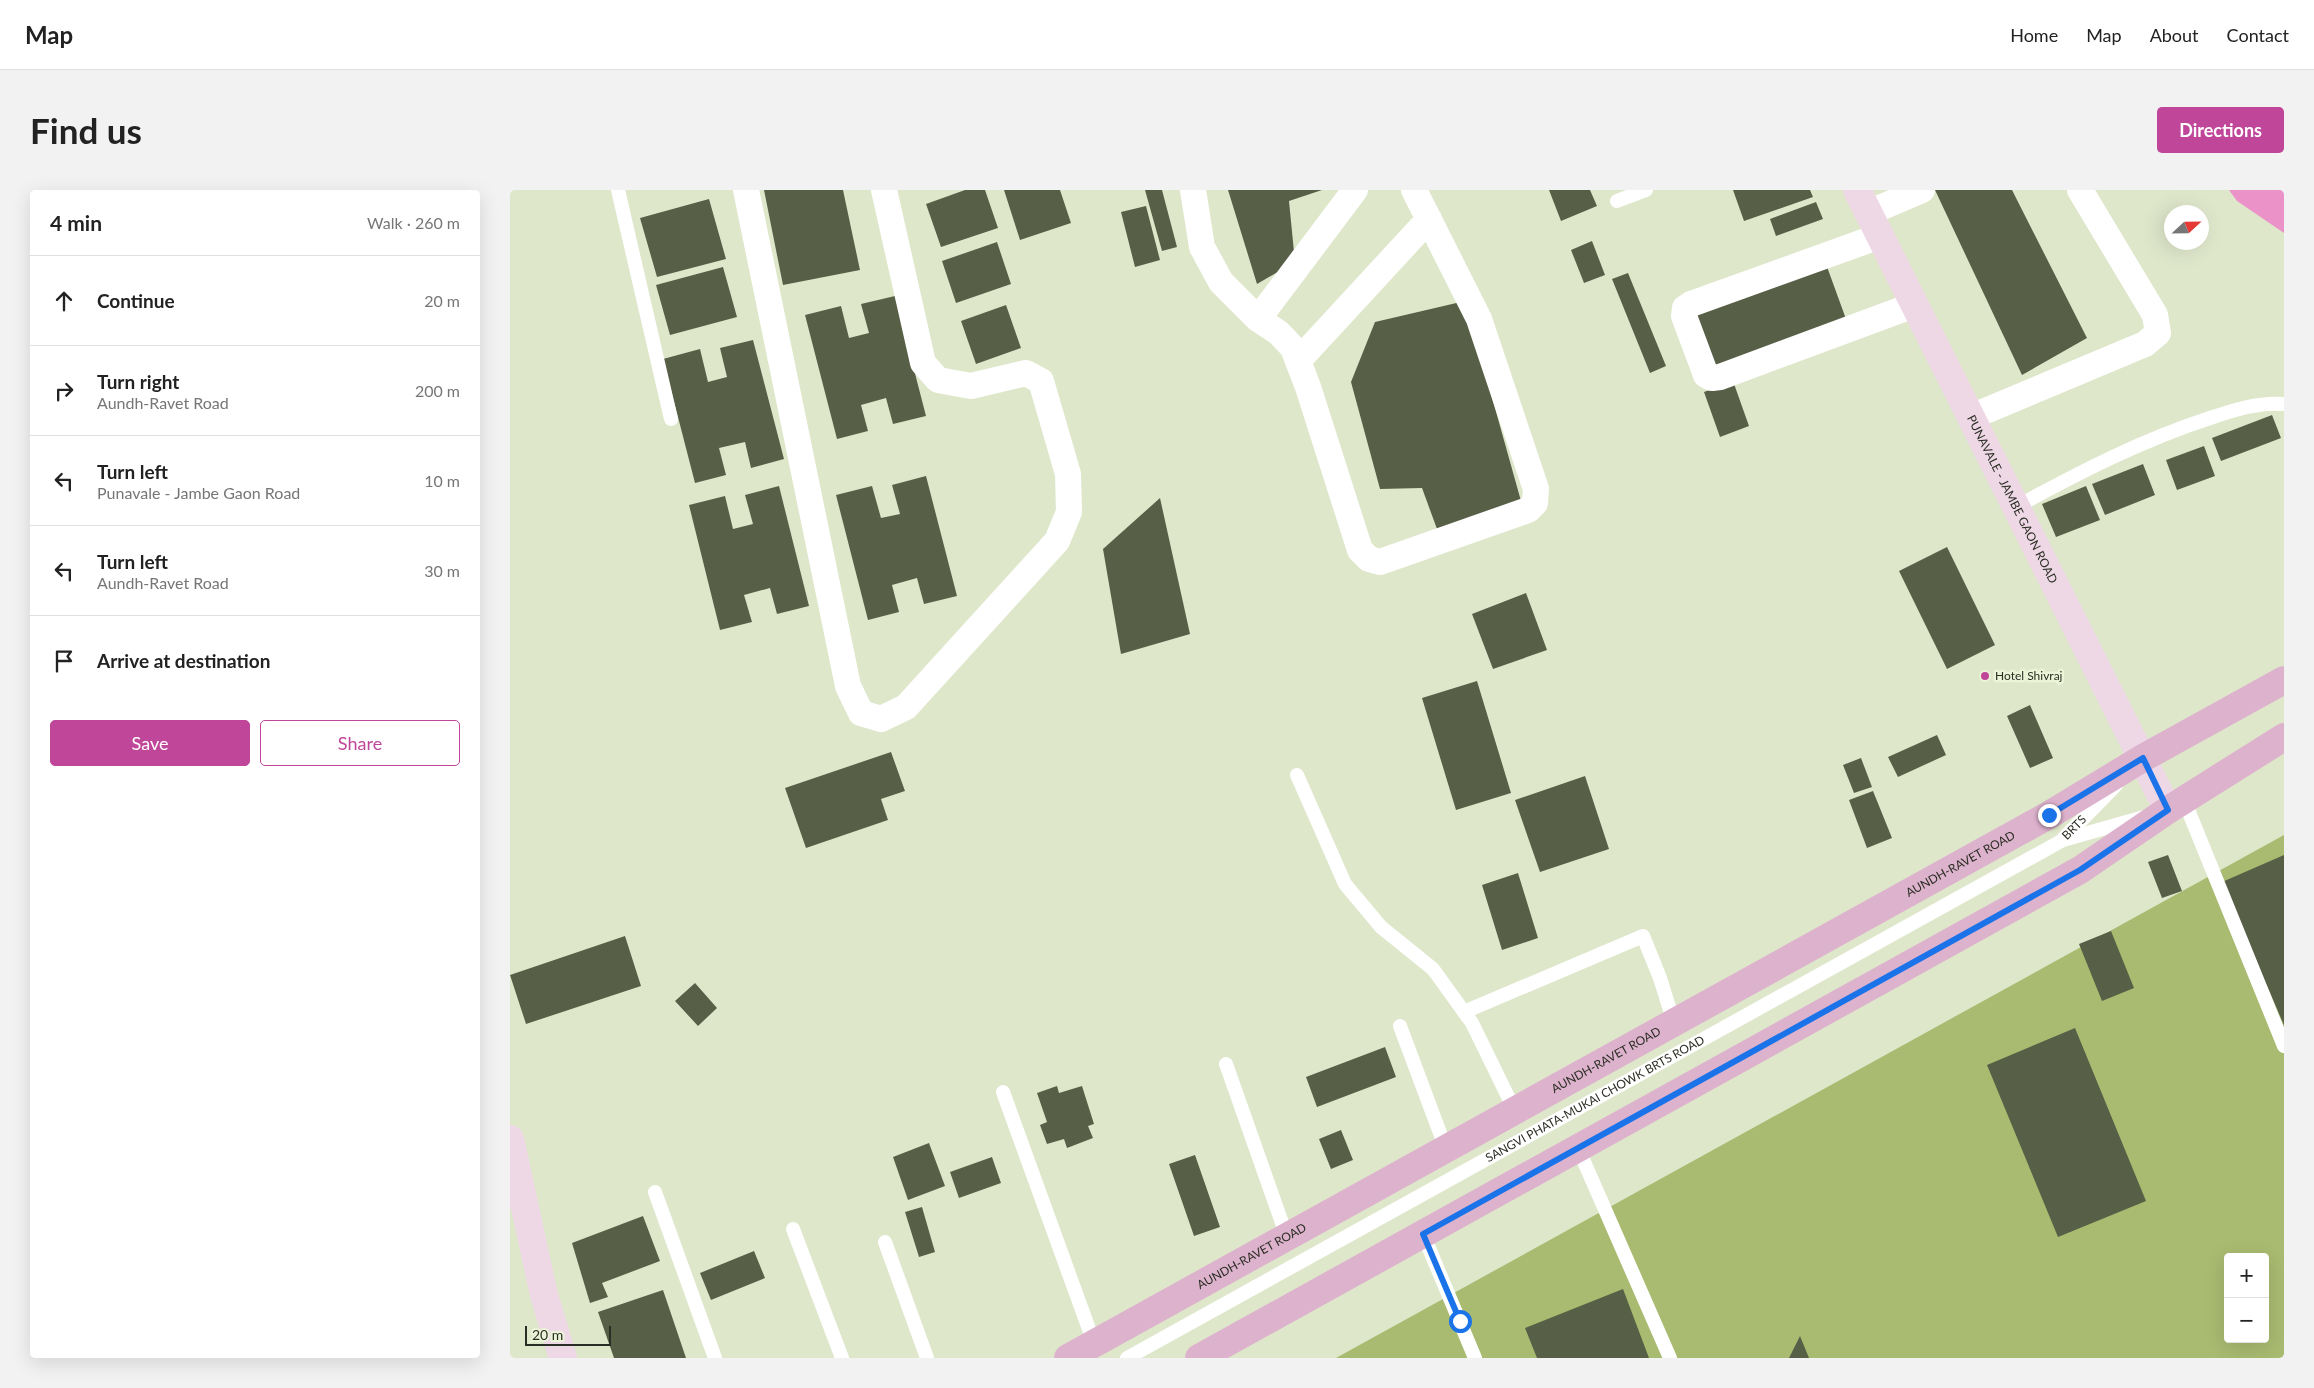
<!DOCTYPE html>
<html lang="en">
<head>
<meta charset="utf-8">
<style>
	:root { --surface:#fff; --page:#f2f2f2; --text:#222; --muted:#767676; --line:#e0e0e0; --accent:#c04699 }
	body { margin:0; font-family:Lato,sans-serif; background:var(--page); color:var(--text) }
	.controls { position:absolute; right:15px; bottom:15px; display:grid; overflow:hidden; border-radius:5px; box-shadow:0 5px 20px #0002 }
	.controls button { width:45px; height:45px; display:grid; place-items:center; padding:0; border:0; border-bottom:1px solid var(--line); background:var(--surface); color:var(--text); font:25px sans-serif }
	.compass { position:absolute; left:1654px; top:15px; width:45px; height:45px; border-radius:50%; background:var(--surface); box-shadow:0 5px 20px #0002; rotate:68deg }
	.scale { position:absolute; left:15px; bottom:12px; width:86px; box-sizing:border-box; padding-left:5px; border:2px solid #2b2e24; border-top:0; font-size:14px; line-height:18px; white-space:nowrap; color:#2b2e24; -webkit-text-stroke:4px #ecf4d8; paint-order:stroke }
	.stop { position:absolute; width:15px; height:15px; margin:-11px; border:4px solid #1a73e8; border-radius:50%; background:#fff }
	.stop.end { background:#1a73e8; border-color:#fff; box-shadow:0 1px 5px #0008 }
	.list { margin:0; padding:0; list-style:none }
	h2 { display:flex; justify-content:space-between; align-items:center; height:65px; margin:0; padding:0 20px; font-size:21px }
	h2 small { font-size:16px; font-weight:400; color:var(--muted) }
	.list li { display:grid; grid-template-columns:32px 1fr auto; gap:15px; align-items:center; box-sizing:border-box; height:90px; padding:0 20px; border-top:1px solid var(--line) }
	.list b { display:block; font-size:19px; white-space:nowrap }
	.list p { margin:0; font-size:16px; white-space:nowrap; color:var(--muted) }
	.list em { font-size:16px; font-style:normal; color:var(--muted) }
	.actions { display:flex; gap:10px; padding:15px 20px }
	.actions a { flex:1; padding:11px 0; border:1px solid var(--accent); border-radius:5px; text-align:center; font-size:18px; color:var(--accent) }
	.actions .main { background:var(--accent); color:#fff }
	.icon { flex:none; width:28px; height:28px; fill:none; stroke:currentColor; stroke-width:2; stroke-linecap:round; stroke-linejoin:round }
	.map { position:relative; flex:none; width:1774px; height:1168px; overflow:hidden; border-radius:5px }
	header { display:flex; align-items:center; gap:30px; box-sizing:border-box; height:70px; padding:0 25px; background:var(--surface); border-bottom:1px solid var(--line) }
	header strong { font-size:24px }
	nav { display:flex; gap:28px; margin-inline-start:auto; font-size:18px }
	.intro { display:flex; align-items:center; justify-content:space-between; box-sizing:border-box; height:120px; padding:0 30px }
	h1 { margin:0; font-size:35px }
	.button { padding:12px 22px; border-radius:5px; background:var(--accent); color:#fff; font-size:18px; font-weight:700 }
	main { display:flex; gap:30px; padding:0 30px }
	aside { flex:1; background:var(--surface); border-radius:5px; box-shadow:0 5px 20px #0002 }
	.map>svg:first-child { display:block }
	.green { fill:#a8bb70; fill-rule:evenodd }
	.water { fill:#eb92c9 }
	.building { fill:#585f47 }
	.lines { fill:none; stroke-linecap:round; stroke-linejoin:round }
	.lane { stroke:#fff; stroke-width:14 }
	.street { stroke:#fff; stroke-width:26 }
	.secondary { stroke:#eed8e6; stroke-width:28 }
	.primary { stroke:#ddb2cd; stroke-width:28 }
	.route { stroke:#1a73e8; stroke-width:6 }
	.poi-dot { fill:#c04699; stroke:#ecf4d8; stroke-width:2 }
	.labels { text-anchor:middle; stroke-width:5; stroke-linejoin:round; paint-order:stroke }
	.street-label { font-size:12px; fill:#2b2e24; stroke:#ecf4d8 }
	.poi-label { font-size:12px; fill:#2b2e24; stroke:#ecf4d8; text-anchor:start }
</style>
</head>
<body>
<header>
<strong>Map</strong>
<nav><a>Home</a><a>Map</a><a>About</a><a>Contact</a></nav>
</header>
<div class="intro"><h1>Find us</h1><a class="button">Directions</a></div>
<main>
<aside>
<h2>4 min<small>Walk · 260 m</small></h2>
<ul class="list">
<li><svg class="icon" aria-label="ahead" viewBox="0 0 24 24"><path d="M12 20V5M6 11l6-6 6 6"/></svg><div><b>Continue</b></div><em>20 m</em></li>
<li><svg class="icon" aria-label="right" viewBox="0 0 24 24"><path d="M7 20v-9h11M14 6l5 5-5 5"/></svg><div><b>Turn right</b><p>Aundh-Ravet Road</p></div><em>200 m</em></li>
<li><svg class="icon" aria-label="left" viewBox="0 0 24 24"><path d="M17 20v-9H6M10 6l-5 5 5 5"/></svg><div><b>Turn left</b><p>Punavale - Jambe Gaon Road</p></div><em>10 m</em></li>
<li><svg class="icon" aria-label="left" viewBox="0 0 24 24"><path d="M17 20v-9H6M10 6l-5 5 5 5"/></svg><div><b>Turn left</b><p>Aundh-Ravet Road</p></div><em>30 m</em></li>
<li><svg class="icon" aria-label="arrive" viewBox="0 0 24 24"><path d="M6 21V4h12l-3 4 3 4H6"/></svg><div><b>Arrive at destination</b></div></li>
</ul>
<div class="actions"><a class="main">Save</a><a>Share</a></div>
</aside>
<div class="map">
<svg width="1774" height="1168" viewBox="0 0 1774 1168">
	<rect width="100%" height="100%" fill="#dfe7cb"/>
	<path class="green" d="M1774,645V1168H826ZM1718,1067H1755V1149H1718Z"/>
	<path class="water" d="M1719,0H1774V43L1727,11Z"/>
	<path class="building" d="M254,0H333L350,80L273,95Z
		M455,0H475L488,38L431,57L416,14Z
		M494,0H550L561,33L510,50Z
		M635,0H652L667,57L652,61Z
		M718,0H812L779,11L785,72L747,94Z
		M1039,0H1080L1087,16L1051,31Z
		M1223,0H1300L1303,7L1234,31Z
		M1425,0H1502L1577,148L1512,185Z
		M199,9L216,69L147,87L130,28Z
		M1306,12L1313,29L1266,46L1260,29Z
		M636,16L650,70L625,77L611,22Z
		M1082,51L1095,85L1074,93L1061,60Z
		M487,52L501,94L446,113L432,71Z
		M1316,74L1336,129L1204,177L1184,123Z
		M213,77L227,127L160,145L146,95Z
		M1118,83L1156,176L1140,183L1102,89Z
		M385,106L416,226L383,234L376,208L351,215L358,241L327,249L295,125L331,116L339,148L359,143L351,114Z
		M955,111L1011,311L927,339L912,298L870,299L841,192L865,132Z
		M496,115L511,158L466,174L451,131Z
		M243,150L274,269L241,278L235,252L209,258L216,285L185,293L153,169L190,159L198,192L217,187L210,158Z
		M1223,191L1239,236L1210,247L1194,202Z
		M1762,225L1771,248L1711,271L1702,248Z
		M1694,256L1705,286L1667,300L1656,270Z
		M1633,274L1645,305L1595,325L1582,294Z
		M416,286L447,406L414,414L407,388L382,395L389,422L358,430L326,305L362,296L371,328L390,324L382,295Z
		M269,296L299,416L267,424L260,398L234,405L242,432L210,440L179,315L215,306L223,339L243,334L235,305Z
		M1576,296L1590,330L1546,347L1532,314Z
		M650,308L680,444L611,464L593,359Z
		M1437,357L1485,455L1437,479L1389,381Z
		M1016,403L1037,460L983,479L962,424Z
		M967,491L1001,603L946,620L912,508Z
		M1520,515L1543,568L1520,578L1497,526Z
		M1427,545L1436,565L1388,587L1378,567Z
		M381,562L395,601L371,609L378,630L296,658L275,598Z
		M1351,568L1362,597L1344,603L1333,575Z
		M1075,586L1099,659L1030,682L1005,610Z
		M1363,601L1382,648L1357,658L1339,610Z
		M1658,665L1672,701L1652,708L1638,672Z
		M1774,665V835L1712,692Z
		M1008,683L1028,748L992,760L972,695Z
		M1601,741L1624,798L1592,811L1569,754Z
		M115,746L131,796L16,834L0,785Z
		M185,793L207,818L188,836L165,811Z
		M1565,838L1636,1011L1548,1047L1477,875Z
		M875,857L886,887L807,917L796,887Z
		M547,896L549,903L572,896L584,934L578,936L583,948L557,958L554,949L537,954L530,935L537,932L527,903Z
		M831,940L843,970L821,979L809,949Z
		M419,953L435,996L398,1010L383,967Z
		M685,965L710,1037L684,1046L659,974Z
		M482,967L491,993L449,1008L440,982Z
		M412,1017L425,1062L409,1067L395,1022Z
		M133,1026L150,1071L92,1093L98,1107L80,1113L62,1053Z
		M244,1061L255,1088L201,1110L190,1083Z
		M1113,1099L1139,1168H1027L1015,1138Z
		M153,1100L176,1168H104L88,1122Z
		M1290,1146L1299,1168H1279Z"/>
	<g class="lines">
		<g class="lane">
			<path d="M108,0L161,229"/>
			<path d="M1107,11L1136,0"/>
			<path d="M1506,317C1568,283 1632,250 1700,228C1724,220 1748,212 1774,214"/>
			<path d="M787,585L835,694L871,737L923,779L962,833L1005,921"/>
			<path d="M1674,610L1774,856"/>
			<path id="s1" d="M1553,649L1606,595"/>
			<path d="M954,822L1133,746L1150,788L1164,833"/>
			<path d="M890,836L936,959"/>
			<path d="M716,874L777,1047"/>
			<path d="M493,902L584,1153"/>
			<path d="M1068,958L1160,1168"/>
			<path d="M145,1002L205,1168"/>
			<path d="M283,1039L332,1168"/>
			<path d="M913,1044L965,1168"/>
			<path d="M375,1052L417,1168"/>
			<path id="s2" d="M617,1168L1553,650L1634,627"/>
		</g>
		<path class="street" d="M236,0L338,496L351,523L371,529L396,517L547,351L559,322L558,284L531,191L516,183L461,196L428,190L413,173L374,0
			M683,0L692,57L711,92L748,129L769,143L783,158L798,197L850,360L859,369L870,372L1018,320L1025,313L1026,299L969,129L904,0
			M1358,23L1412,0
			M1370,46L1181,114L1175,118L1174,126L1196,185L1202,188L1210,187L1404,115
			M748,129L845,0
			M788,171L919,29
			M1461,227L1635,154L1648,143L1645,125L1570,0"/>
		<g class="secondary">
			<path id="s3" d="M1347,0L1658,620"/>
			<path d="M0,949L34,1105L53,1168"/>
		</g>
		<g class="primary">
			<path id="s4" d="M558,1168L1539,625L1633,568L1774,490"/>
			<path d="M689,1168L1570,680L1658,620L1774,547"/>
		</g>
	</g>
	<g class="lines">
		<path class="route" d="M950,1131L913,1044L1570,680L1658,620L1633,568L1539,625"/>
	</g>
	<circle class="poi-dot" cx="1475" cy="486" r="5"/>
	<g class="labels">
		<g class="street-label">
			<text dy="4" stroke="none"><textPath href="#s3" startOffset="346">PUNAVALE - JAMBE GAON ROAD</textPath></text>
			<text dy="4" stroke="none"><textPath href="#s1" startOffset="16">BRTS</textPath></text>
			<text dy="4" stroke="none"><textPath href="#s4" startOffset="1020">AUNDH-RAVET ROAD</textPath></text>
			<text dy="4" stroke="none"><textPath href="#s4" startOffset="615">AUNDH-RAVET ROAD</textPath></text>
			<text dy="4" stroke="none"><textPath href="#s2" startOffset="535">SANGVI PHATA-MUKAI CHOWK BRTS ROAD</textPath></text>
			<text dy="4" stroke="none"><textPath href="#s4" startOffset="210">AUNDH-RAVET ROAD</textPath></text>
		</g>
		<g class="poi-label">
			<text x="1485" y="490">Hotel Shivraj</text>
		</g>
	</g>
</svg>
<div class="controls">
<button>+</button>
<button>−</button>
</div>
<svg class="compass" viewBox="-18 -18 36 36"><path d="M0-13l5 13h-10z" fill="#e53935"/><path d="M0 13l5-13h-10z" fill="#767676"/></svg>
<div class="scale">20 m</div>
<div class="stop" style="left:950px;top:1131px"></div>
<div class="stop end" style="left:1539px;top:625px"></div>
</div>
</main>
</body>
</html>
